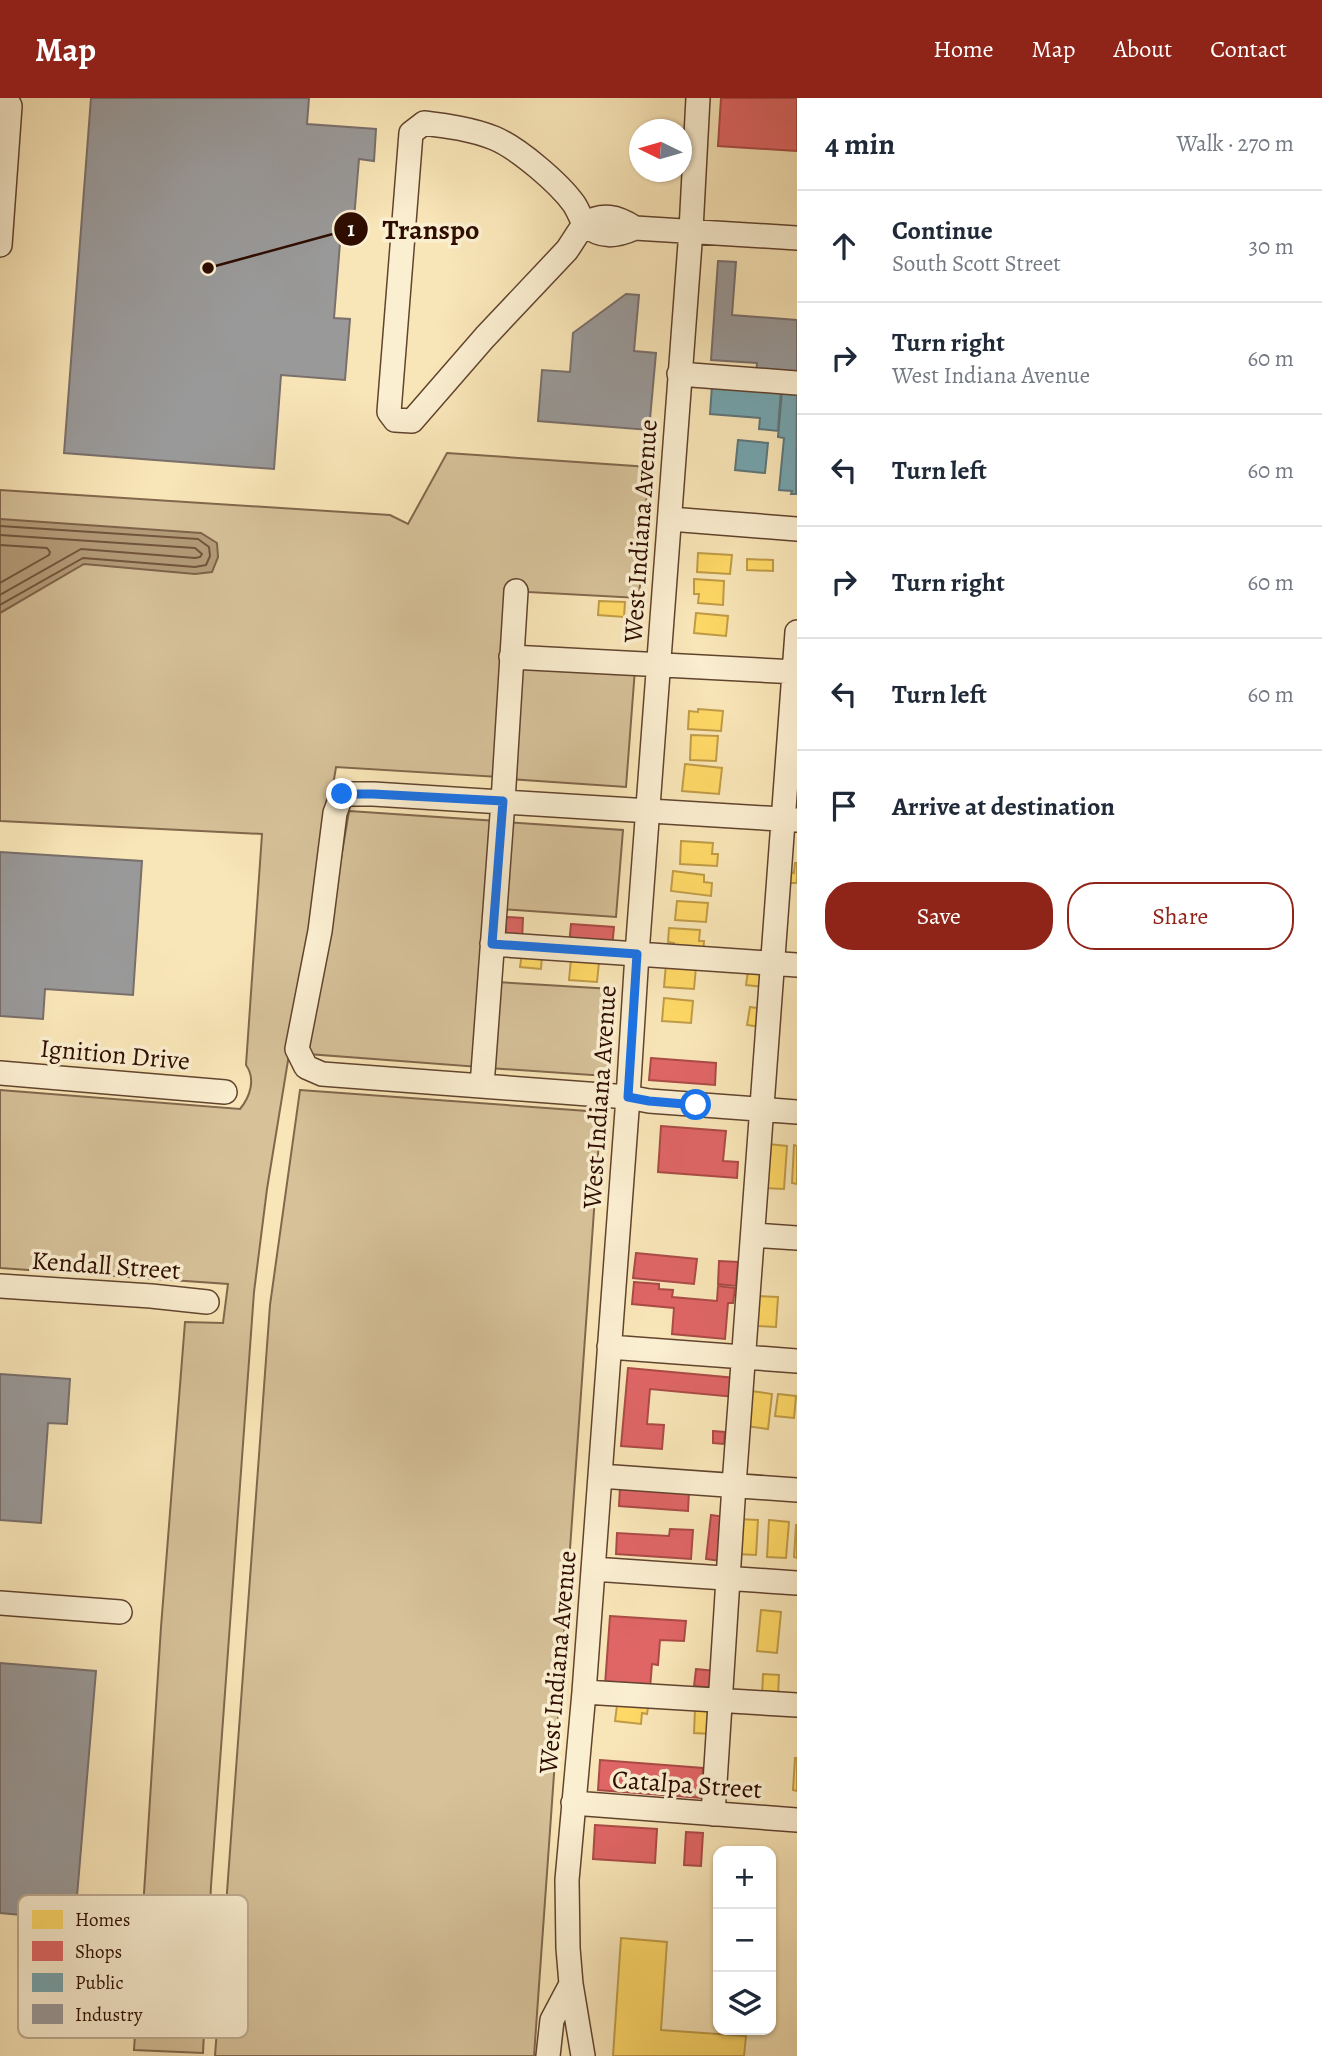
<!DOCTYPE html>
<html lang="en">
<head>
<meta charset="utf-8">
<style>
	:root { --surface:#fff; --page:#f2f2f3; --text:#1f2937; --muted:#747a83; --line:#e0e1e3; --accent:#8f2418 }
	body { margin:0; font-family:Alegreya,serif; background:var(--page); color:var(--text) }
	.controls { position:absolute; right:21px; bottom:21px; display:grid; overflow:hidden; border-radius:14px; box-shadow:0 2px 5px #0004 }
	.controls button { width:63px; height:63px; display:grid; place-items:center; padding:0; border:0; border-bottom:2px solid var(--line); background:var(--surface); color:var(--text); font:35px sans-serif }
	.compass { position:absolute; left:629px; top:21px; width:63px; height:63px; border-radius:50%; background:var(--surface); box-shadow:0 2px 5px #0004; rotate:275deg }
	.stop { position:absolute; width:21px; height:21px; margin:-16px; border:5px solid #1a73e8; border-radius:50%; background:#fff }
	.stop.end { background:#1a73e8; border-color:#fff; box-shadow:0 2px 7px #0008 }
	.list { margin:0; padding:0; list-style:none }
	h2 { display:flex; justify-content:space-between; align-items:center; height:91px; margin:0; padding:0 28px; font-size:30px }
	h2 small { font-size:23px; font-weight:400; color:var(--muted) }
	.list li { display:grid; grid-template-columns:46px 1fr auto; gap:21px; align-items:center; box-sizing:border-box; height:112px; padding:0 28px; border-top:2px solid var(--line) }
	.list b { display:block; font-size:26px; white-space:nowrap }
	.list p { margin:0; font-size:23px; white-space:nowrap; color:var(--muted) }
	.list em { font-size:23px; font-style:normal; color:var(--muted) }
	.actions { display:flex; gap:14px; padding:21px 28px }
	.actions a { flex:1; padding:16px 0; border:2px solid var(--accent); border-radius:28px; text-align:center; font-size:24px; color:var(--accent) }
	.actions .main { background:var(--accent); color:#fff }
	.icon { flex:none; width:38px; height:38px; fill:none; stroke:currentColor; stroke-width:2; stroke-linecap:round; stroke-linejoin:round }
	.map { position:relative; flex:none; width:797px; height:1958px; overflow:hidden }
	header { display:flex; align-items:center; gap:42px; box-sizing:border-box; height:98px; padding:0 35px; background:var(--accent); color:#fff }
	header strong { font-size:33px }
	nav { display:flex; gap:38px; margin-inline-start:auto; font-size:24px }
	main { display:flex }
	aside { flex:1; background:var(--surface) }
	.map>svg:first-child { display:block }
	.green { fill:#d6c199; stroke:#82674c; stroke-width:2 }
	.water { fill:#b49c79; stroke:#7e6349; stroke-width:2 }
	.homes { fill:#ffd966; stroke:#c09c47; stroke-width:2 }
	.shops { fill:#e06666; stroke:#ab4b47; stroke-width:2 }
	.public { fill:#76a5af; stroke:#60777a; stroke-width:2 }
	.industry { fill:#999; stroke:#796f6b; stroke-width:2 }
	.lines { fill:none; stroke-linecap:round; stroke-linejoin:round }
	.shore { stroke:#71543c; stroke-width:2 }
	.minor-casing { stroke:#61432e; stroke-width:26 }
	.minor { stroke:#fbefd1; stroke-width:23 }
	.route { stroke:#1a73e8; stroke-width:9 }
	.labels { text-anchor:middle; stroke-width:7; stroke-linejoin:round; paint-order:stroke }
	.street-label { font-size:26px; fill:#2e0d00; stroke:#fbefd1 }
	.key { fill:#fbefd1; stroke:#beab92; stroke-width:2 }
	.key-label { font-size:19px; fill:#2e0d00 }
	.leader { fill:none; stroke:#2e0d00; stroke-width:2.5 }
	.callout-dot { fill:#2e0d00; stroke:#fbefd1; stroke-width:2.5 }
	.mark-label { font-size:21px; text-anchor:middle; font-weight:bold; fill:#fff }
	.callout-label { font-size:28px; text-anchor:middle; font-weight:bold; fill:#2e0d00; stroke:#fbefd1; stroke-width:7; stroke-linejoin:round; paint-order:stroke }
</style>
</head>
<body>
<header>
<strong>Map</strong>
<nav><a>Home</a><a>Map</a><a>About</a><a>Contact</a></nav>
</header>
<main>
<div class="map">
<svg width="797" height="1958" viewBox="0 0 797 1958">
	<rect width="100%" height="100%" fill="#f9e6b8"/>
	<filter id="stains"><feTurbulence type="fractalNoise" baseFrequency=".00286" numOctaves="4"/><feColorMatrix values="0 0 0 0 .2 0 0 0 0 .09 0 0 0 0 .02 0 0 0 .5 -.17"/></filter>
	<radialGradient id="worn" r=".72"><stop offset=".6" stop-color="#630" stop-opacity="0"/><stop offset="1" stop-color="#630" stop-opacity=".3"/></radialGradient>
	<path class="green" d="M447,355L649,369L639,500L510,493L499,679L336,669L267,1091L254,1194L211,1788L203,1955L134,1952L161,1529L185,1224L223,1225L228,1186L0,1170V992L240,1011C250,999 256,981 246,967L262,736L0,723V392L390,417L408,426Z
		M517,566L635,571L626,689L509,681Z
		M349,713L497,723L479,969L308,956Z
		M506,724L623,732L616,819L500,811Z
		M496,884L612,891L606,978L489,970Z
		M300,992L601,1014L534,1958H215L270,1207Z"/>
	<path class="water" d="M0,421L201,435L217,445L218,459L212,474L195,476L84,466L0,515Z"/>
	<path class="homes" d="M698,455L732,457L730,476L697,474Z
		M747,461L773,462V473L747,472Z
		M694,481L724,483L723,507L698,505L699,496H694Z
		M599,503L625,504L624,519L598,517Z
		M696,515L728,518L726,538L694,535Z
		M698,611L723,613L721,633L688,631L689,613L698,614Z
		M691,637L718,638L716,663L690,662Z
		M685,666L722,670L719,696L682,693Z
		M681,743L713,745L712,756H718L717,768L680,766Z
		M795,765H797V785H790V774L794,775Z
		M673,773L704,777V784L712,785L711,798L671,793Z
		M677,803L708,805L706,824L675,822Z
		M669,830L700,832L699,843H704L703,856L673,854L674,845L668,844Z
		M522,855L542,857L541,871L520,869Z
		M571,861L599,864L597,884L569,882Z
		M666,866L696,869L694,891L664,889Z
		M748,873L766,875L765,889L746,887Z
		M664,900L693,903L691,925L662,923Z
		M750,909L764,911L761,929L747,927Z
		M768,1046L787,1048L784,1091L764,1090Z
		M794,1047L797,1048V1086L792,1085Z
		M759,1198L778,1199L776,1229L757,1228Z
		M751,1293L772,1296L768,1331L746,1328Z
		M778,1296L796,1298L794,1320L775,1318Z
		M738,1421L758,1422L756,1457L736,1456Z
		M769,1422L789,1424L786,1460L767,1459Z
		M796,1427H797V1460L794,1459Z
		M761,1512L781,1514L777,1555L757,1553Z
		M763,1576L779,1577L778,1598L762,1597Z
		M618,1599L649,1603L647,1616L642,1615L641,1626L615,1623Z
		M695,1611L713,1612L711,1636L694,1635Z
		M795,1660H797V1693L793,1692Z
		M621,1840L667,1844L661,1932L746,1938L744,1958H613Z"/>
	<path class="shops" d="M721,0H797V53L718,48Z
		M506,819L523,820L522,844L505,843Z
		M571,826L614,829L612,850L569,847Z
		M651,960L716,965L715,987L649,982Z
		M661,1028L726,1033L723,1063L738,1064L737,1080L658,1074Z
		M636,1155L697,1161L694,1186L633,1180Z
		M719,1163L738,1164L736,1188L718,1186Z
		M634,1184L659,1186V1191L673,1192L672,1199L717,1203L718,1188L735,1190L733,1205H728L725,1241L672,1236L674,1210L632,1206Z
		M628,1270L736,1280L735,1299L650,1291L647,1326L664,1327L662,1351L621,1348Z
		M713,1333L725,1334L724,1346L713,1345Z
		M620,1389L689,1393L688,1413L619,1408Z
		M711,1417L726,1419L721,1463L706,1461Z
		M670,1431L693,1432L691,1461L616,1456L617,1435L669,1438Z
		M610,1518L686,1523L684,1543L660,1542L658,1567L652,1566L650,1590L605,1587Z
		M696,1571L715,1573L713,1590L694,1588Z
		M600,1662L703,1670L701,1700L598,1692Z
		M595,1727L657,1731L655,1765L593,1761Z
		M686,1734L703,1735L701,1768L684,1767Z"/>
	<path class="public" d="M712,287L781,292L778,333L759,331L760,320L710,316Z
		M782,293L797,294L796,396H791L792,393L779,392L784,340L778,339Z
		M738,342L768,345L765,375L735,372Z"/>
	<path class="industry" d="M91,0H309L307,26L376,31L374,63L359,61L354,121L342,120L334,220L350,221L345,282L281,277L274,371L64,355Z
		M718,163L736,164L732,217L797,222V280L756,277L757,265L711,262Z
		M626,196L639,197L634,253L656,255L649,332L538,323L542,272L570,274L573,235Z
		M0,754L142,763L133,897L45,891L43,921L0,918Z
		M0,1276L70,1281L67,1326L48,1325L41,1425L0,1422Z
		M0,1565L96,1573L75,1822L0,1815Z"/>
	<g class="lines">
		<path class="shore" d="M0,428L198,441L209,449L210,458L206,467L195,469L83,460L0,507
			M0,437L195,450L202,456L200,459L195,460L81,451L0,497
			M0,447L47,450L50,454L49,457L0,485"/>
		<defs>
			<path id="minor" d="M424,25C448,28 471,31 494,40C518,50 559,85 574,106C578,112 581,120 584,126L567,152L485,239L412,323L395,322L389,314L411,35Z
				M635,130C615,139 601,140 584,126C602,115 617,118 635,130L797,140
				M0,147L10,8L6,0
				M679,276L797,285
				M670,421L797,431
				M511,559L797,574
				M797,722L373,696H342L335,715L320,833L297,951L306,969L322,976L628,999L649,1003L797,1014
				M492,846L797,867
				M0,975L225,994
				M482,988L503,703L516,493
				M753,1137L797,1140
				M0,1188L151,1198L207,1204
				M609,1249L797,1263
				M600,1378L797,1392
				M593,1471L797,1485
				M0,1505L120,1514
				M584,1594L797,1607
				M573,1705L797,1722
				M713,1716L734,1387L797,534
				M548,1958L552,1922L571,1886
				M583,1958L571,1886L568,1850L567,1782L584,1594L628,999L637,856L691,132L698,0"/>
		</defs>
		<use href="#minor" class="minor-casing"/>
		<use href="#minor" class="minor"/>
	</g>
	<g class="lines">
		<path class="route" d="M342,696H373L503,703L492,846L637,856L628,999L649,1003L696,1007"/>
	</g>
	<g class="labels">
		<g class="street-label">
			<text transform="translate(640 433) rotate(-86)" y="9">West Indiana Avenue</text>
			<text transform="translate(115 956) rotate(5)" y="9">Ignition Drive</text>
			<text transform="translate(599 999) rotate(-86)" y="9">West Indiana Avenue</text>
			<text transform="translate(106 1167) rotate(4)" y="9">Kendall Street</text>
			<text transform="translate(557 1564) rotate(-85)" y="9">West Indiana Avenue</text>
			<text transform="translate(687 1686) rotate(4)" y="9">Catalpa Street</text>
		</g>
	</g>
	<rect x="18" y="1797" width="230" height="143" rx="10" class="key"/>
	<rect x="32" y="1812" width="31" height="19" fill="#ffd966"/>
	<rect x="32" y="1843" width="31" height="20" fill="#e06666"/>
	<rect x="32" y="1875" width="31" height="19" fill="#76a5af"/>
	<rect x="32" y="1906" width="31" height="20" fill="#999"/>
	<g class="key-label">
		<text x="75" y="1828">Homes</text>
		<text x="75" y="1860">Shops</text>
		<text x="75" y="1891">Public</text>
		<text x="75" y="1923">Industry</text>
	</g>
	<path class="leader" d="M208 170L351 131"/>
	<g class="callout-dot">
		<circle cx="208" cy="170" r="7"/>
		<circle cx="351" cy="131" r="18"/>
	</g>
	<g class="mark-label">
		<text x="351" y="138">1</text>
	</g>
	<g class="callout-label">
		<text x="431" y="141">Transpo</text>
	</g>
	<rect width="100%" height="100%" filter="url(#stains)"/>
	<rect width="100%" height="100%" fill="url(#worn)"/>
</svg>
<div class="controls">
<button>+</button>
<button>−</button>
<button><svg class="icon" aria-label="layers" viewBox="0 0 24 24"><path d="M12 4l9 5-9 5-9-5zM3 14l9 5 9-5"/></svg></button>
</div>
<svg class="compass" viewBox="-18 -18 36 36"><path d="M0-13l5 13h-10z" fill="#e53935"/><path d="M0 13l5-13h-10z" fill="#747a83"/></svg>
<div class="stop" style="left:696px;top:1007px"></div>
<div class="stop end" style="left:342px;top:696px"></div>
</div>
<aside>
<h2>4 min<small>Walk · 270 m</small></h2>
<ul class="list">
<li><svg class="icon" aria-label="ahead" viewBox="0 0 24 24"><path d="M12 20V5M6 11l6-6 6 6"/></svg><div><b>Continue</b><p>South Scott Street</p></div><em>30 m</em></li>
<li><svg class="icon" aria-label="right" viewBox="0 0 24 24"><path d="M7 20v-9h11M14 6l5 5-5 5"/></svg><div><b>Turn right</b><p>West Indiana Avenue</p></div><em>60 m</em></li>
<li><svg class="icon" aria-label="left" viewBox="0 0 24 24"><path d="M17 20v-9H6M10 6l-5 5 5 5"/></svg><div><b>Turn left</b></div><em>60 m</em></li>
<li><svg class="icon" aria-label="right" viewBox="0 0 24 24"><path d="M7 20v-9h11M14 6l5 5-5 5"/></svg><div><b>Turn right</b></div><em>60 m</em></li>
<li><svg class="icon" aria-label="left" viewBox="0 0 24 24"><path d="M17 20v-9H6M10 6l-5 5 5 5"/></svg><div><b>Turn left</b></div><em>60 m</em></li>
<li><svg class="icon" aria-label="arrive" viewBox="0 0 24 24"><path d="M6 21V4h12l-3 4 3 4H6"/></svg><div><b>Arrive at destination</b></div></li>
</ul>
<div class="actions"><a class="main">Save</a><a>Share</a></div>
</aside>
</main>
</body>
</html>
